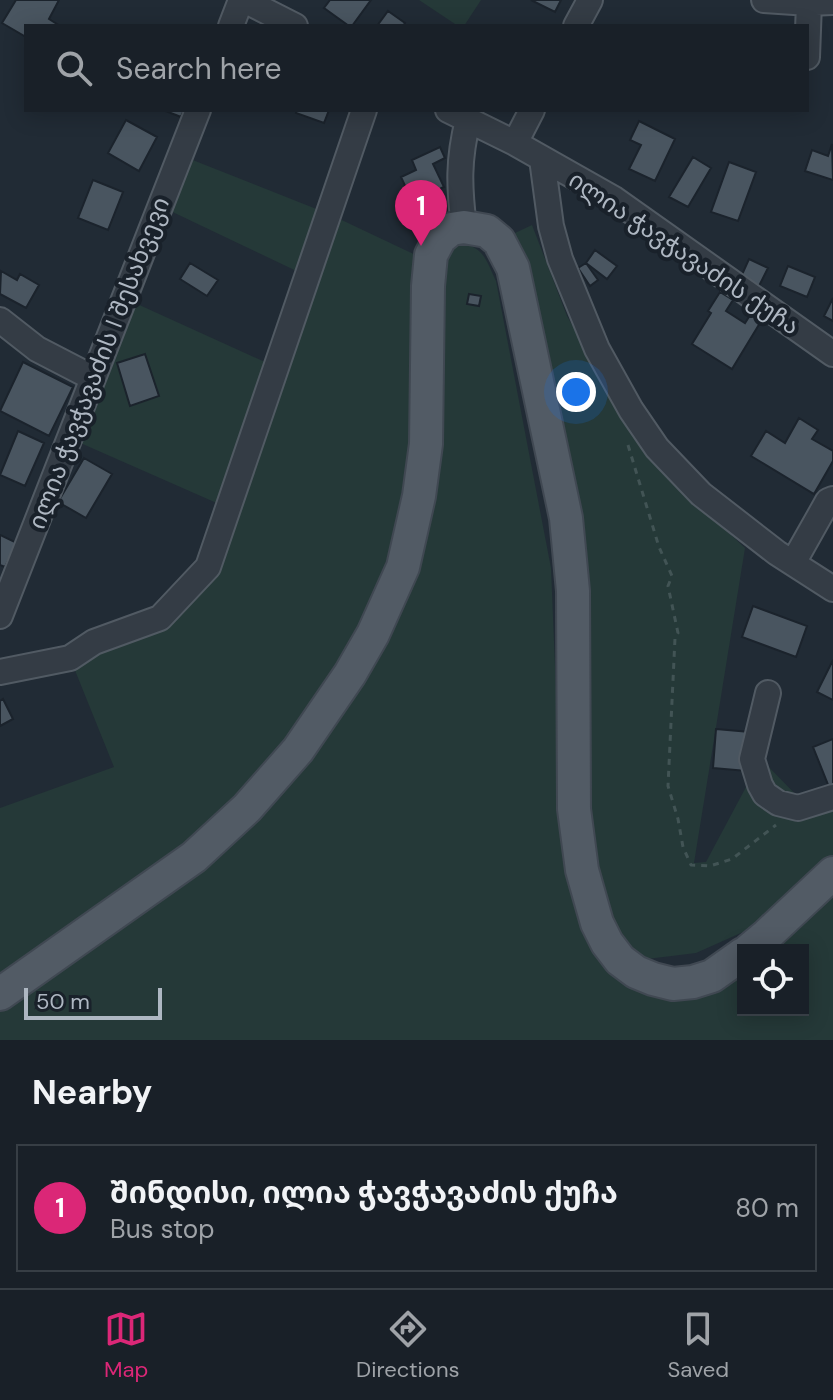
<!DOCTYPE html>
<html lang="en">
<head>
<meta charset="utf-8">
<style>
	:root { --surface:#192028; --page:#222830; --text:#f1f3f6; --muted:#9fa3a8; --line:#373e45; --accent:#db2777 }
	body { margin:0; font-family:"DM Sans","Noto Sans Georgian",sans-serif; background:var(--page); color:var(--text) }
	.controls { position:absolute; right:24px; bottom:24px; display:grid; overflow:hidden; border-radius:0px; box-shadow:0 4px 20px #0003 }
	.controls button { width:72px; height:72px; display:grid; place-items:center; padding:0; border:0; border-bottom:2px solid var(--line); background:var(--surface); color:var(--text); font:40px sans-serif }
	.scale { position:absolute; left:24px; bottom:20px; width:138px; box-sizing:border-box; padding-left:8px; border:4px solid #aeb7c2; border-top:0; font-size:22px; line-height:28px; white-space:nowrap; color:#aeb7c2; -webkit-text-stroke:6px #19212a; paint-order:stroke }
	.you { position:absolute; left:576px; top:392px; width:28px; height:28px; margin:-20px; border:6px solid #fff; border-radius:50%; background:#1a73e8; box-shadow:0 0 0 12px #1a73e833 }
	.badge { display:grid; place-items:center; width:52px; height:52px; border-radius:50%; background:var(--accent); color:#fff; font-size:26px; font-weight:700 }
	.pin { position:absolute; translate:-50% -66px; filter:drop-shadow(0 2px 4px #0008) }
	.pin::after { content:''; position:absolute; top:42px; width:28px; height:24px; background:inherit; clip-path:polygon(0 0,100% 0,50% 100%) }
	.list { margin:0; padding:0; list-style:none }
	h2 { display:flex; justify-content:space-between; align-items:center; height:104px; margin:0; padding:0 32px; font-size:34px }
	h2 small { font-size:26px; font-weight:400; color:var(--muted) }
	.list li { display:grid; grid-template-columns:52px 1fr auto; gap:24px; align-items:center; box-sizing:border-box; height:128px; margin:0 16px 16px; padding:0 16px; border:2px solid var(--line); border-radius:0px }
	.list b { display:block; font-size:30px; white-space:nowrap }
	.list p { margin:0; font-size:26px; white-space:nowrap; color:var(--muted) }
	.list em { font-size:26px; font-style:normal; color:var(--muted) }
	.icon { flex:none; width:44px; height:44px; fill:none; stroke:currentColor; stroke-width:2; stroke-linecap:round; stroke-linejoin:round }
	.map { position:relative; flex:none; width:833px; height:1040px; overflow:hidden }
	.search { position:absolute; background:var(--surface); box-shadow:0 4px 20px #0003; left:24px; right:24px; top:24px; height:88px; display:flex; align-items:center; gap:20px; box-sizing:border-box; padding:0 28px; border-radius:0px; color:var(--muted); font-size:30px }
	.sheet { height:248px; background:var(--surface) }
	nav { display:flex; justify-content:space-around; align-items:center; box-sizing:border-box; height:112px; border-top:2px solid var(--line); background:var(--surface); font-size:22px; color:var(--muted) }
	nav a { display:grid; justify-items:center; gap:4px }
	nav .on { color:var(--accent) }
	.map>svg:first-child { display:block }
	.green { fill:#253938 }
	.building { fill:#495560; stroke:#1b232c; stroke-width:2 }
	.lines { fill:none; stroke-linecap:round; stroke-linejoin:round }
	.minor-casing { stroke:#515a63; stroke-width:28 }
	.major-casing { stroke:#404852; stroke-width:36 }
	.path { stroke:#425455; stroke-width:3; stroke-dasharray:6 6; stroke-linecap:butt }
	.minor { stroke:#343c45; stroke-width:24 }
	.major { stroke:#525b65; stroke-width:32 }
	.labels { text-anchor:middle; stroke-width:8; stroke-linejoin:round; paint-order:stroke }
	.street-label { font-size:24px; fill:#aeb7c2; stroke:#19212a }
</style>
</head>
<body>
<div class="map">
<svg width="833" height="1040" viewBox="0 0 833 1040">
	<rect width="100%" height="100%" fill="#212b35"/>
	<path class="green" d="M419,0H481L464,26H458Z
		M180,155L329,214L422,258L412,423L398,518L376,598L349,658L240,806L0,994V808L114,767L70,658L160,618L208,567L228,508L69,438L124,298L276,367L307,276L160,206Z
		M532,225L567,316L645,454L745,548L694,863L706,862L761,759L804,803L833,793V856L743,932L696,953L647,959L624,947L606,912L587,810L545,354L515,233Z
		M458,243C484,246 486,260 496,281L551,568L563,862L593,948L614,977L645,992L743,969V1010H803V950H763L833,885V1040H0V1002L208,857L408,562L437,260Z"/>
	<path class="building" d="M16,0H59L49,19L60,26H26V37L2,23Z
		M330,0H371L352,26H349L324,8Z
		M531,0H561L555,12Z
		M388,11L405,23L403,26H377Z
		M163,110H184L181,117Z
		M297,110H329L324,123L296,113Z
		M126,120L157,137L139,171L108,153Z
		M639,121L675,139L655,181L629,169L641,145L630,140Z
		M832,144L833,180L805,171L812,150L828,156Z
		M440,147L445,158L433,164L444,187L412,201L401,177L416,170L412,160Z
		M693,157L711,168L688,207L669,197Z
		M729,162L756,172L738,221L711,212Z
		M93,180L123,192L108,230L78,218Z
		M595,250L617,266L607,279L586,263Z
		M749,259L768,268L758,288L740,279Z
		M190,263L218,280L207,296L180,279Z
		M586,263L598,280L590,286L578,268Z
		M788,266L815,277L807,297L780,286Z
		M1,271L17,280L20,274L39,285L26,308L0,294Z
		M720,292L733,300L726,311L745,323L752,312L763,318L732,369L692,344L711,313L708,311Z
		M469,294L481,296L479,306L467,304Z
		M833,298V321L824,316Z
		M145,354L159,396L130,406L117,363Z
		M23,362L73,387L49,436L0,411Z
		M799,418L818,430L812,439L833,451V461L814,494L751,456L766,431L785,443Z
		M18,431L44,443L25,486L0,475Z
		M84,458L112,474L86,518L58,502Z
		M0,535L17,543L5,567L0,565Z
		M753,606L807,626L796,657L742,637Z
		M833,660V700L817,692Z
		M3,699L13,719L0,726V701Z
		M716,729L750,732L747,771L713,768Z
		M833,739V785L829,787L813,747Z"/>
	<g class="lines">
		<defs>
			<path id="minor" d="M244,0L295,26
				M764,0L809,3L833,2
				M231,26L241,0
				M576,26L590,0
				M807,57L809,3
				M448,110L515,143L614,199L833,354
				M515,143L532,110
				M542,159L551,226L560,259L597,349L631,410L657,448L701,494L777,553L833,589
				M464,227C459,187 458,160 468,120
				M0,320L37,349L93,378
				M793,563L828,501L833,499
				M0,616L198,110
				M0,672L70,658L94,642L160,618L208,567L364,110
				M768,693L752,759L760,785L765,794L778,803L798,808L833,797"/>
			<path id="major" d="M749,950L767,935L833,873
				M0,994L194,857L247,808L298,750L350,674L373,634L403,567L419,496L426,444L428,286L431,255L440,238L451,229L464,227L487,231L499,241L513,268L566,518L573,591L574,809L582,870L597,923L607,943L620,960L636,972L653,979L673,984L693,982L712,976L743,954"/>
		</defs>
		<use href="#minor" class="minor-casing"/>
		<use href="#major" class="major-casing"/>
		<path class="path" d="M628,445L659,547L672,576L668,586L678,633L675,638L668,786L678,819L683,847L691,865L710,866L732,859L776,825"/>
		<use href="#minor" class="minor"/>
		<use href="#major" class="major"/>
	</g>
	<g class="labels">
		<g class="street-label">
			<text transform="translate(684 253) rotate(34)" y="8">ილია ჭავჭავაძის ქუჩა</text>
			<text transform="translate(99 363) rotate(-69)" y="8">ილია ჭავჭავაძის I შესახვევი</text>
		</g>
	</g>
</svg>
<div class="controls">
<button><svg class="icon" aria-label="locate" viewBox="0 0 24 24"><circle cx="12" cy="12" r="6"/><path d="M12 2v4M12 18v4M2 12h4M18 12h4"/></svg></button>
</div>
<div class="scale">50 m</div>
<div class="you"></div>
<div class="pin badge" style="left:421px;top:246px">1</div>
<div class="search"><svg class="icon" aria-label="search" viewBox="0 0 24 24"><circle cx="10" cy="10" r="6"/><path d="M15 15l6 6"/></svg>Search here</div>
</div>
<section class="sheet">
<h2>Nearby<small></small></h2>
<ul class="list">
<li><span class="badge">1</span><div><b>შინდისი, ილია ჭავჭავაძის ქუჩა</b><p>Bus stop</p></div><em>80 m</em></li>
</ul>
</section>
<nav>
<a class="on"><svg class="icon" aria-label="map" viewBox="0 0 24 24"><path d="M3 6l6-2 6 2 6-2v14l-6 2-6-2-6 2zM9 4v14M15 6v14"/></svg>Map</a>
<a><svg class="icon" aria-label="directions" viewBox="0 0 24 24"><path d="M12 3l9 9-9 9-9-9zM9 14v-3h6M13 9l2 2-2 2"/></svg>Directions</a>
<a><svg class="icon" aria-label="saved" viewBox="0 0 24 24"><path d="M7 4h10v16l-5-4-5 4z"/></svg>Saved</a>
</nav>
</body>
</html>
